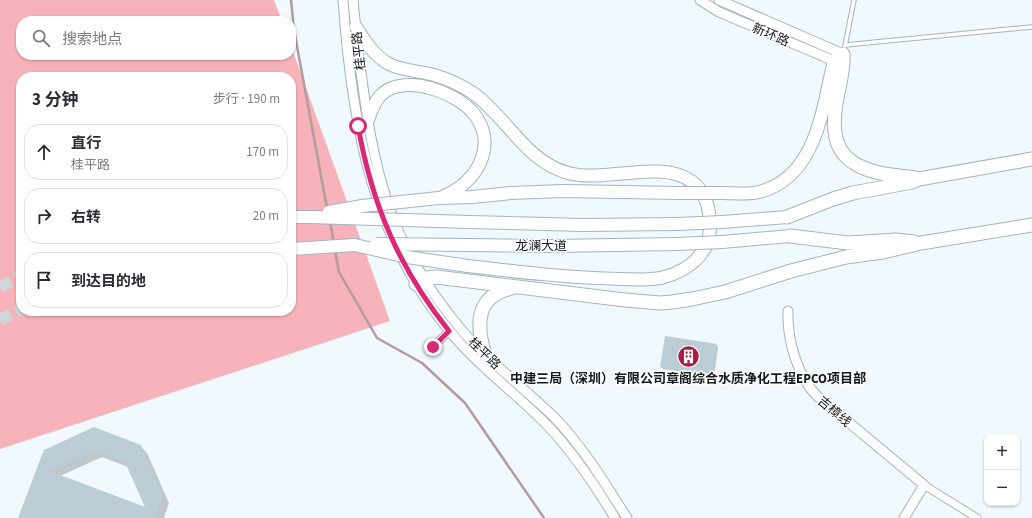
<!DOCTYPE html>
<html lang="zh">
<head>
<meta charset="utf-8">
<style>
	:root { --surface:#fff; --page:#f7f7f7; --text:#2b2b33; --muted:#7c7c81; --line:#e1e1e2 }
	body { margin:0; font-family:"Source Sans 3","Noto Sans SC",sans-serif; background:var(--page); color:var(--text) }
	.controls { position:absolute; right:12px; bottom:12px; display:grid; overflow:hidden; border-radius:8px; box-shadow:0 1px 3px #0004 }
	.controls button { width:36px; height:36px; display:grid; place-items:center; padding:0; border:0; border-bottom:1px solid var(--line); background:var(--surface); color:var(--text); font:20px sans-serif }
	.stop { position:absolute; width:12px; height:12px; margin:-9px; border:3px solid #db2777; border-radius:50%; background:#fff }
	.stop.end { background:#db2777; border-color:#fff; box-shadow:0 1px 4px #0008 }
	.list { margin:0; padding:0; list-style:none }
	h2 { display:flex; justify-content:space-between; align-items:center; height:52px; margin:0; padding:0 16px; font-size:17px }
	h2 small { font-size:13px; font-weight:400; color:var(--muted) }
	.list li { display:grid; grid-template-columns:26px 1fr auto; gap:12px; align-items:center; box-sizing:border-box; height:56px; margin:0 8px 8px; padding:0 8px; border:1px solid var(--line); border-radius:16px }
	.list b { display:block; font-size:15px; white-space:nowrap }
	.list p { margin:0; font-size:13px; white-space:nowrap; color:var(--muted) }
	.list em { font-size:13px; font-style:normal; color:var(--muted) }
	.icon { flex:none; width:22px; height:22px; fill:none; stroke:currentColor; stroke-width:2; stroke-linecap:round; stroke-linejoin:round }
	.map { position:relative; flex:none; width:1032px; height:518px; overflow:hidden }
	.search { position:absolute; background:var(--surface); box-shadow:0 1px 3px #0004; left:16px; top:16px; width:280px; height:44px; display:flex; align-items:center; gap:10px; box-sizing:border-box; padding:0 14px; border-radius:16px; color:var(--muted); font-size:15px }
	.panel { position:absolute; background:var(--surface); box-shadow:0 1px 3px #0004; left:16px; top:72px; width:280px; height:244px; border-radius:16px }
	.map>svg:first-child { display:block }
	.forest { fill:#f7b3b9; fill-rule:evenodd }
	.shadow { fill:#0003; fill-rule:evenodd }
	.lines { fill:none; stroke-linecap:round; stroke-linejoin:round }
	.stream { stroke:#b39b9e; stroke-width:2.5 }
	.building { fill:#bdcdd5; fill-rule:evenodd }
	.trunk-tunnel { stroke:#ced7dc; stroke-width:12; stroke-dasharray:12 6; stroke-linecap:butt }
	.service-casing { stroke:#a5b5bd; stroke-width:5.5 }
	.minor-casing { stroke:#a5b5bd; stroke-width:9 }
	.tertiary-casing { stroke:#a5b5bd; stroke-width:11 }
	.trunk-casing { stroke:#a5b5bd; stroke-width:14 }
	.motorway-casing { stroke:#a5b5bd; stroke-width:15 }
	.service { stroke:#fff; stroke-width:3.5 }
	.minor { stroke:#fff; stroke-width:7 }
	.tertiary { stroke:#fff; stroke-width:9 }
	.trunk { stroke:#fff; stroke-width:12 }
	.motorway { stroke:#fff; stroke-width:13 }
	.trunk-bridge-casing { stroke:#a5b5bd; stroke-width:14; stroke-linecap:butt }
	.trunk-bridge { stroke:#fff; stroke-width:12 }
	.route { stroke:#db2777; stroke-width:5 }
	.labels { text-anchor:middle; stroke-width:3; stroke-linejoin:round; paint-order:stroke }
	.street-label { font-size:13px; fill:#13191c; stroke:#fff }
	.poi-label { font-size:13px; font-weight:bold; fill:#13191c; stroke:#fff }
</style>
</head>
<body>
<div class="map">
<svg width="1032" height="518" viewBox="0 0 1032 518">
	<rect width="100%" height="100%" fill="#eff9fe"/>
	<path class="forest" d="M0,0H274L282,21H21V55H291V46L390,321L0,449ZM21,77H291V311H21Z"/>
	<path class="shadow" d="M716,345L718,347L714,376L663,369L661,367Z
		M140,446L147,453L169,503L164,518H19L44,450ZM102,457L128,467L147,509L60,476Z"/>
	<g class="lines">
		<path class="stream" d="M291,0L294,30L327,208
			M330,221L334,244
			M335,251L339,272L377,338L422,363L465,403L544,518"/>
	</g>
	<path class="building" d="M665,336L717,344L712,375L660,367Z
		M94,427L141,445L163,495L155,518H18L44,450ZM94,451L125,462L145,507L50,471Z"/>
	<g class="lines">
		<path class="trunk-tunnel" d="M0,287L21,276
			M0,320L21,309"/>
		<defs>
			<path id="service" d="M845,45L1032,27
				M845,46L854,0"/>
			<path id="minor" d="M433,347L449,331
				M924,485L977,518"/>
			<path id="tertiary" d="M343,0C352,126 372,244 459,342C486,372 519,396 547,425C574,453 595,485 615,518
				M353,0C355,21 357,42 360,64C367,121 376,181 400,235C417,271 439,304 465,334C492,364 525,389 554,417C583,447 605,483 627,518
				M700,0L719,12L839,63
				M719,0L843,54
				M788,311C787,339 797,376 817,396L924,485L904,518"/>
			<path id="trunk" d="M356,27C364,40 374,56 389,64C403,71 419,71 434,75C448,79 461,85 473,93C507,117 525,161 568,173C605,183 660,159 691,181C707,192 710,210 710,229C709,255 687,271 664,277C651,281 635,279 621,279C570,278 519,272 468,266
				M368,120C371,111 375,100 382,94C406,73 458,93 475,115C498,147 476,183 444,196
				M722,193C734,193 747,195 759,192C817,177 822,109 834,61L843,54
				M439,198L472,197L511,193L563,191L679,193
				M291,217H311
				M469,222L583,225L677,224
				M722,222L787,217
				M722,242L790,236
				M468,245L551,246L677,244
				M291,249L355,245"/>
			<path id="motorway" d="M843,54C844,71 839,86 836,103C830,142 839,164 880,173C892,176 904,176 916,178
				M787,217L833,199L853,193L912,182L919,179L1032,159
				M790,236L848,243L896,240L914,242
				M416,284L427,278L436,277L625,300L660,303L672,302L692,299L725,292L791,271L846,257L883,252L921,243L1032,225
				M485,355C476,325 475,296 512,288"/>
		</defs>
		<use href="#service" class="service-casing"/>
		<use href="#minor" class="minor-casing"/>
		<use href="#tertiary" class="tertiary-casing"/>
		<use href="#trunk" class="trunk-casing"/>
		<use href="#motorway" class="motorway-casing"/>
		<use href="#service" class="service"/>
		<use href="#minor" class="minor"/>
		<use href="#tertiary" class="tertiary"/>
		<use href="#trunk" class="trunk"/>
		<use href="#motorway" class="motorway"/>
		<defs>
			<path id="trunk-bridge" d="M679,193H722
				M329,212L362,206L439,198
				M311,217L469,222
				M677,224L722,222
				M376,244L468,245
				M677,244L722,242
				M355,245L407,257L468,266"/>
		</defs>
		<use href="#trunk-bridge" class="trunk-bridge-casing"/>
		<use href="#trunk-bridge" class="trunk-bridge"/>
	</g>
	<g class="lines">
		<path class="route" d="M358,126C372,205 399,268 449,331L433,347"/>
	</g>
	<defs>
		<symbol id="building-disc" viewBox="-11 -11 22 22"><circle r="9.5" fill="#ad1942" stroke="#fff"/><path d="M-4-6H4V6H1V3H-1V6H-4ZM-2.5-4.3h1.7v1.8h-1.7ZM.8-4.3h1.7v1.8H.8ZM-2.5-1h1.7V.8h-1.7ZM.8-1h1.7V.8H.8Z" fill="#fff"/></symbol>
	</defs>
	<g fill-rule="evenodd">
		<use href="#building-disc" x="676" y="344" width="25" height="25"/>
	</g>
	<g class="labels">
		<g class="street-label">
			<text transform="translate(771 34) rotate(23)" y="5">新环路</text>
			<text transform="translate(358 51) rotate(-96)" y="5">桂平路</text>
			<text x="541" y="250">龙澜大道</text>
			<text transform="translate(485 353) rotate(44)" y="5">桂平路</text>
			<text transform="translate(835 411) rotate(40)" y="5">吉樟线</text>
		</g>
		<g class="poi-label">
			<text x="688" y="383">中建三局（深圳）有限公司章阁综合水质净化工程EPCO项目部</text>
		</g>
	</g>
</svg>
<div class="controls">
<button>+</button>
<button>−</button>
</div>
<div class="stop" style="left:358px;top:126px"></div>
<div class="stop end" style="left:433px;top:347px"></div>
<div class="search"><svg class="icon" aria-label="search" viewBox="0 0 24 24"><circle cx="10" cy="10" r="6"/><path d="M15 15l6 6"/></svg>搜索地点</div>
<section class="panel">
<h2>3 分钟<small>步行 · 190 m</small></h2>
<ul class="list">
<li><svg class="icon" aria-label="ahead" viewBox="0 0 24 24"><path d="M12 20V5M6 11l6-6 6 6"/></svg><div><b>直行</b><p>桂平路</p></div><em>170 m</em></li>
<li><svg class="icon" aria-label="right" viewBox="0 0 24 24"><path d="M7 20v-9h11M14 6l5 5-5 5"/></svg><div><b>右转</b></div><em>20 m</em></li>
<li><svg class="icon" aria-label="arrive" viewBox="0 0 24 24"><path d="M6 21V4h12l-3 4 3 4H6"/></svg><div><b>到达目的地</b></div></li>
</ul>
</section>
</div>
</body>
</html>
